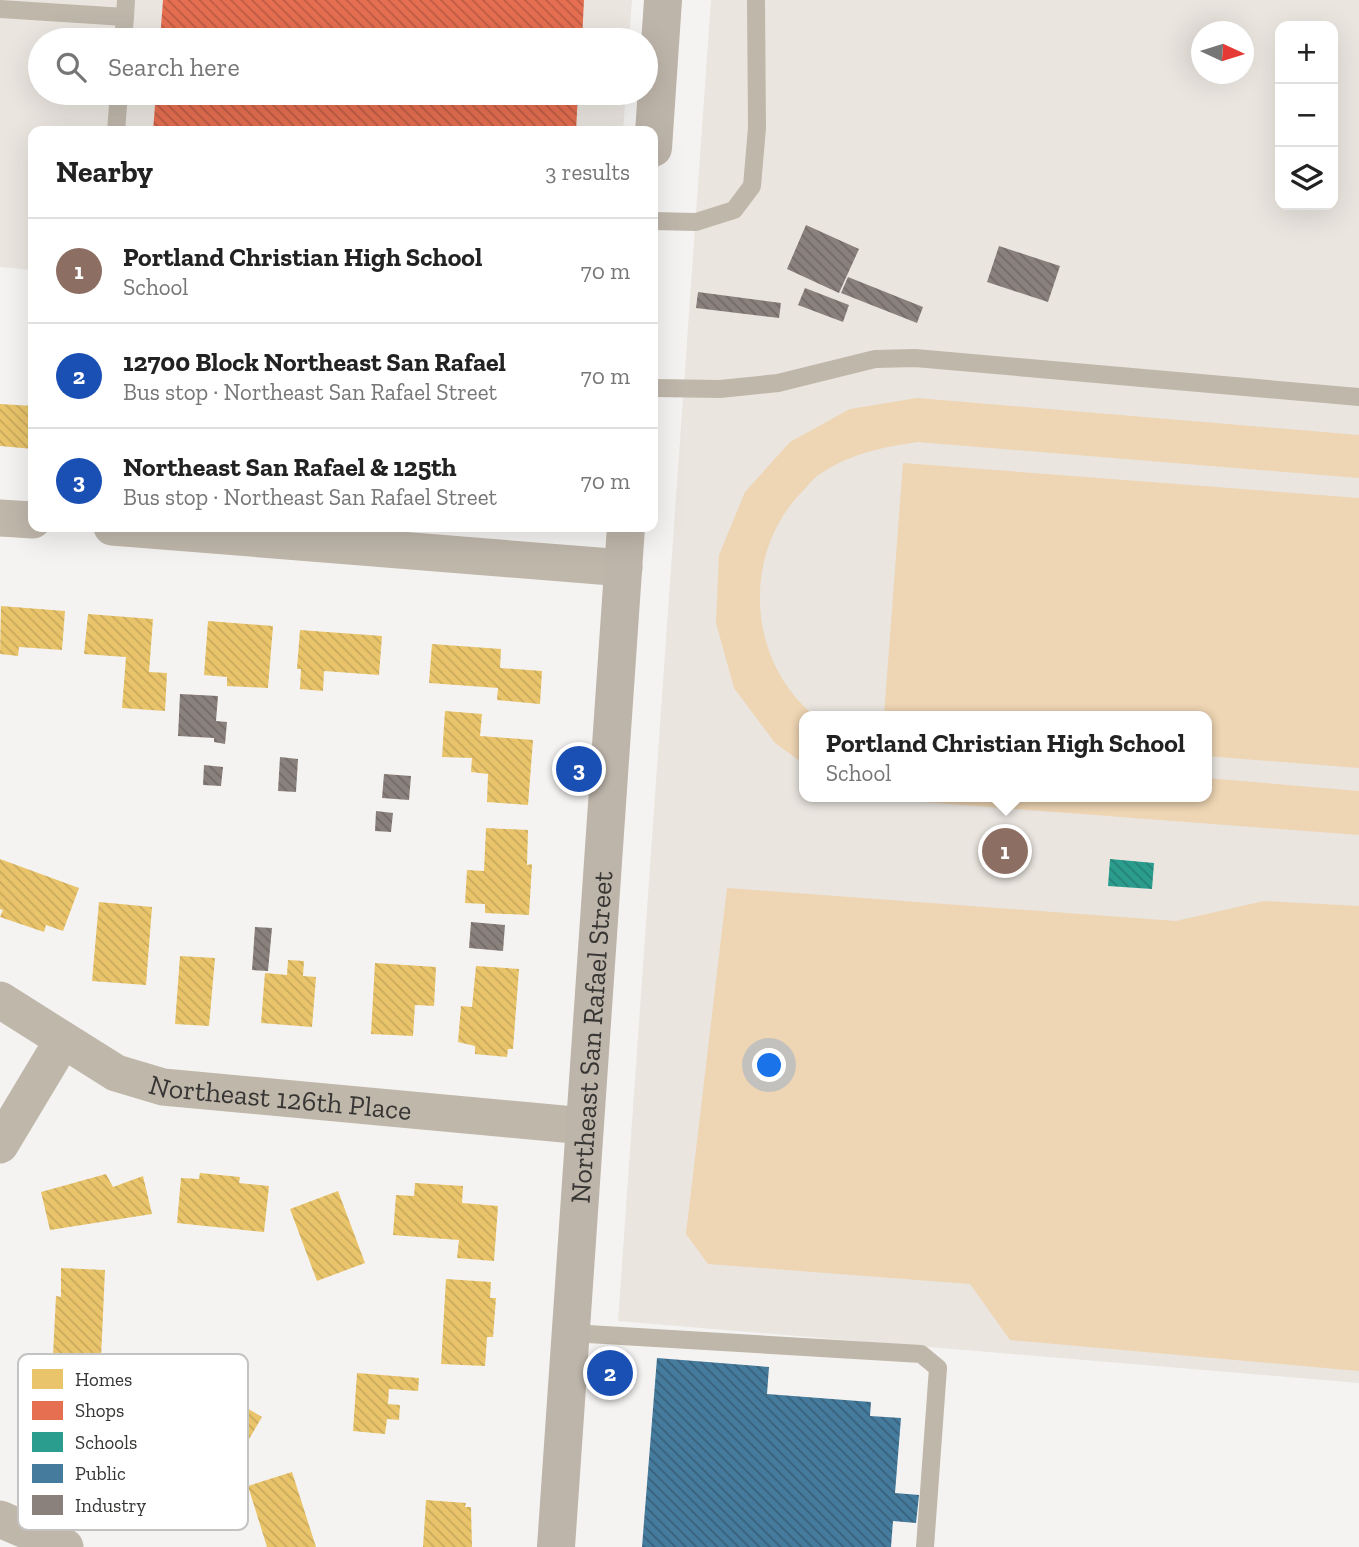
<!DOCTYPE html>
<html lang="en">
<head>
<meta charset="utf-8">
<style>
	:root { --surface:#fff; --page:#f6f6f6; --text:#222; --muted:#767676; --line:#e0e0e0; --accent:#7a7877 }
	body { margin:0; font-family:"Zilla Slab",serif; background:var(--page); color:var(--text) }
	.controls { position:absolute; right:21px; top:21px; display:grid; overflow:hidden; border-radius:14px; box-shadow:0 7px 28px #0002 }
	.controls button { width:63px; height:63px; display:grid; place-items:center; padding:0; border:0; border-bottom:2px solid var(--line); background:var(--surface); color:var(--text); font:35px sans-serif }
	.compass { position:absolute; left:1191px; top:21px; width:63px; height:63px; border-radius:50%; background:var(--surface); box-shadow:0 7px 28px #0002; rotate:94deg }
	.you { position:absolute; left:770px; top:1066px; width:24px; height:24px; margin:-18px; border:5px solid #fff; border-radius:50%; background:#1a73e8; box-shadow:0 0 0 10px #1a73e833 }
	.badge { display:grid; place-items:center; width:46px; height:46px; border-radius:50%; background:var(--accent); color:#fff; font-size:23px; font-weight:700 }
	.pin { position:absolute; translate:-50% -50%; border:4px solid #fff; box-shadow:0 2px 7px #0006 }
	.popup { position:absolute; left:799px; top:711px; width:413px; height:91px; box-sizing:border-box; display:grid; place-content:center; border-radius:14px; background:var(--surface); filter:drop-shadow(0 2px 5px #0005); font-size:23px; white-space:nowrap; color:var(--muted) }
	.popup b { font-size:26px; color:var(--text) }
	.popup::after { content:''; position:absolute; left:50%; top:100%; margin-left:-14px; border:14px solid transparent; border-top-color:var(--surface) }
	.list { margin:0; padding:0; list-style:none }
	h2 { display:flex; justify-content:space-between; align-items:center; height:91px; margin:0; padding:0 28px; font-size:30px }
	h2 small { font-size:23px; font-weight:400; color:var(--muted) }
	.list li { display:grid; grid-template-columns:46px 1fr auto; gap:21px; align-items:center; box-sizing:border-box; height:105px; padding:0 28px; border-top:2px solid var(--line) }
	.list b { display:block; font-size:26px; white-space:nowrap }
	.list p { margin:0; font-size:23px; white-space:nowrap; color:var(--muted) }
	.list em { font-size:23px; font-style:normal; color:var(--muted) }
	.icon { flex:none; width:38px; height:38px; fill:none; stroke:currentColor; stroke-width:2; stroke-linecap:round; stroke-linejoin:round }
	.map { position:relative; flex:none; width:1359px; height:1547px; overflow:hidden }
	.search { position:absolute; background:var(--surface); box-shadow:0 7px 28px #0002; left:28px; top:28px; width:630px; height:77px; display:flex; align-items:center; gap:18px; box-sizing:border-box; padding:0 24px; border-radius:38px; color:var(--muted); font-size:26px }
	.panel { position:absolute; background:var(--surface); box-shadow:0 7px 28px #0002; left:28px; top:126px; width:630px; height:406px; border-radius:14px }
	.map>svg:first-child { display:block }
	.built { fill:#eae5df; fill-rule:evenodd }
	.pitch { fill:#eed5b3 }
	.homes { fill:url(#homes-back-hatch) }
	.shops { fill:url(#shops-back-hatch) }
	.schools { fill:url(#schools-back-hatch) }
	.public { fill:url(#public-back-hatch) }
	.industry { fill:url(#industry-back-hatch) }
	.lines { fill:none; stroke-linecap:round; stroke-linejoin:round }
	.lane { stroke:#bfb7aa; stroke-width:18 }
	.street { stroke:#bfb7aa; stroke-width:37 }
	.secondary { stroke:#beb5aa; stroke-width:38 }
	.labels { text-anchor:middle; stroke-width:7; stroke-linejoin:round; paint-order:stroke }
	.street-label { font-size:28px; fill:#373635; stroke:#fff }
	.key { fill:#fff; stroke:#c3c3c2; stroke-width:2 }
	.key-label { font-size:19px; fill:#373635 }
</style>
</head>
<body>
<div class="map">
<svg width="1359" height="1547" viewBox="0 0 1359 1547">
	<defs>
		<pattern id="homes-back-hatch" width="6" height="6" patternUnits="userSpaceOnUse" patternTransform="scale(1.75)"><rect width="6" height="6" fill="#e9c46a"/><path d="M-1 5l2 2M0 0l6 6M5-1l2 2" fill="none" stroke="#c8a95c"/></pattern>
		<pattern id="shops-back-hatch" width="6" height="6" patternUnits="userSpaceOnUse" patternTransform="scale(1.75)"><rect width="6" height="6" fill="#e76f51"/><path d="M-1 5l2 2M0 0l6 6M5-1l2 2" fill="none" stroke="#bc5c44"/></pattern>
		<pattern id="schools-back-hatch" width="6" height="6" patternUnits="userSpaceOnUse" patternTransform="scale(1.75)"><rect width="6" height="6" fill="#2a9d8f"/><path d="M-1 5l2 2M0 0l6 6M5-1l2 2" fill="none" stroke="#258176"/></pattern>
		<pattern id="public-back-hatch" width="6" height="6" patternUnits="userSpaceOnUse" patternTransform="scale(1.75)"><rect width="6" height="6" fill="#457b9d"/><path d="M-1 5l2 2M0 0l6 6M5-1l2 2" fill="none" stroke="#38607a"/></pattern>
		<pattern id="industry-back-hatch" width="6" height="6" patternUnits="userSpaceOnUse" patternTransform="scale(1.75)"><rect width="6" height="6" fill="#8a817c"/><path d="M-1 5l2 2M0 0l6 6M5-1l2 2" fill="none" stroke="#726a66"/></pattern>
	</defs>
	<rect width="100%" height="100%" fill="#f5f3f1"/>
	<path class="built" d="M0,0H632L629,40H40V93H626L623,131H33V270L0,267Z
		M711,0H1359V1383L618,1321ZM1280,26H1333V205H1280ZM1202,32H1244V74H1202ZM804,716H1206V797H804Z"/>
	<path class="pitch" d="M917,398L1359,435V478L918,442C883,447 853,453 823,472C814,477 807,487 800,494C741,556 748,663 815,716H804V764L775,743L734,688L716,623L719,555L745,492L790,442L850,409Z
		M903,463L1359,498V768L1206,756V716H884Z
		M1206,778L1359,791V835L857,797H1206Z
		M727,888L1176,921L1264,901L1359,906V1371L1010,1340L970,1284L708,1264L686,1234Z"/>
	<path class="homes" d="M0,404L33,406V449L0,446Z
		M1,606L65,611L62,650L19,647L18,656L0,654Z
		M88,614L153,619L149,672L167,673L165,711L122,708L126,657L84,654Z
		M208,621L273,626L268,688L227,686V677L204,675Z
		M300,630L382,636L379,675L324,671L323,691L300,689L301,669H297Z
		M432,644L501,649L500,668L542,671L540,704L497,700L498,688L429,683Z
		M445,711L482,714L480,736L533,740L528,805L487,802L488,774L471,772L472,758L442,757Z
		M486,828L528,830L527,865L532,864L529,915L485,913V904L465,903L467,870L484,871Z
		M0,859L79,888L63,931L46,925L44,932L0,917L3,910L0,909Z
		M99,902L152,907L146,985L92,981Z
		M180,956L215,958L209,1026L175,1024Z
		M288,960L304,961L303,976L316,977L312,1027L261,1023L265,973L287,975Z
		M375,963L436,967L434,1006L415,1005L413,1036L371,1034Z
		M476,966L519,969L513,1049H508L507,1057L475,1054V1046L458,1042L461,1006L472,1007Z
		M200,1173L240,1177L239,1183L269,1186L264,1232L177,1223L181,1178L199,1179Z
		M106,1174L113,1187L143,1176L152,1214L50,1230L41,1192Z
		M415,1183L463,1186L462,1203L498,1206L494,1261L457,1258L459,1240L393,1235L396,1195L414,1196Z
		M338,1191L365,1263L317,1281L290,1209Z
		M61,1268L105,1270L101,1358L53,1355L56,1296L61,1297Z
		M446,1279L491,1282L490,1298H496L493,1337H487L485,1366L441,1364Z
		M189,1372L220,1390L231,1372L248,1382L237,1402L262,1417L229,1473L216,1465L226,1447L166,1412Z
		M357,1373L419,1378L418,1391L389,1389L388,1404L400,1405L399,1420L387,1419L385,1434L353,1431Z
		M126,1401L133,1440L55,1455L48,1416Z
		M292,1472L316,1547H267L248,1486Z
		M426,1500L466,1503L465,1507H471L472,1547H423Z"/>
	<path class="shops" d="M163,0H584L582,40H160Z
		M156,93H578L576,131H153Z"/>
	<path class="schools" d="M1110,859L1154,863L1152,889L1108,886Z"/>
	<path class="public" d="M657,1358L769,1367L767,1394L871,1402L870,1416L901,1418L895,1493L919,1495L916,1523L893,1521L891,1547H642Z"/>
	<path class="industry" d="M806,225L859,249L839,293L787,269Z
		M999,246L1060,266L1048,302L987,282Z
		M848,277L923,307L917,323L841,293Z
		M805,288L849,305L843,322L798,305Z
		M698,292L781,303L779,318L696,308Z
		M180,694L218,696L216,721L227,722L225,744L214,742V738L178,736Z
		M280,757L298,759L296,792L278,791Z
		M204,765L223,767L221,786L203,785Z
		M384,774L411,776L409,800L382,798Z
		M376,811L393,813L391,832L375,831Z
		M471,922L505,925L503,951L469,948Z
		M255,927L272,928L268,971L252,970Z"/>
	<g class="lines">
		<path class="lane" d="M0,9L125,17L126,0
			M123,40L125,17
			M116,131L119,93
			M653,221L696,222L734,210L752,186L757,128L756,0
			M653,388L720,389L778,383L875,359L915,358L1359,397
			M571,1333L921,1354L938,1368L925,1547"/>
		<g class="street">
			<path d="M0,518L33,520"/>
			<path d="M112,527L624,568"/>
			<path id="s1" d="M0,1000L116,1073L163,1087L585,1126"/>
			<path d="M0,1145L63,1040"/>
			<path d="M0,1519L65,1547"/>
		</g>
		<g class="secondary">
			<path d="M653,148L663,0"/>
			<path id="s2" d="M556,1547L626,527"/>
		</g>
	</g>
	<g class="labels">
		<g class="street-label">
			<text dy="10" stroke="none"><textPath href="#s2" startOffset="511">Northeast San Rafael Street</textPath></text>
			<text dy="10" stroke="none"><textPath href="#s1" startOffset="304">Northeast 126th Place</textPath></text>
		</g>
	</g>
	<rect x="18" y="1354" width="230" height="176" rx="10" class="key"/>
	<rect x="32" y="1369" width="31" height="20" fill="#e9c46a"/>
	<rect x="32" y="1401" width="31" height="19" fill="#e76f51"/>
	<rect x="32" y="1432" width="31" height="20" fill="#2a9d8f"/>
	<rect x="32" y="1464" width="31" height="19" fill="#457b9d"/>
	<rect x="32" y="1495" width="31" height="20" fill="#8a817c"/>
	<g class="key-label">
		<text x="75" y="1386">Homes</text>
		<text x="75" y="1417">Shops</text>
		<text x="75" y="1449">Schools</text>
		<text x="75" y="1480">Public</text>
		<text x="75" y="1512">Industry</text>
	</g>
</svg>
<div class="controls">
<button>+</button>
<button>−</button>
<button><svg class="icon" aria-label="layers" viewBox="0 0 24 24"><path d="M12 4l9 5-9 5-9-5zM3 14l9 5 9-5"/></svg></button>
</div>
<svg class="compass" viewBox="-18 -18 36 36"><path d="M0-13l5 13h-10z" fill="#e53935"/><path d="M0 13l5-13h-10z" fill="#767676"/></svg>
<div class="you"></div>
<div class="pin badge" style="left:1005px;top:851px;background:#8d6e63">1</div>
<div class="popup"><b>Portland Christian High School</b>School</div>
<div class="pin badge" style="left:610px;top:1373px;background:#1a4fb4">2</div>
<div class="pin badge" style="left:579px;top:769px;background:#1a4fb4">3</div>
<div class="search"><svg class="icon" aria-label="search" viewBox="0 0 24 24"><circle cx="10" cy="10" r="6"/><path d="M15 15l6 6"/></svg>Search here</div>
<section class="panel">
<h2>Nearby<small>3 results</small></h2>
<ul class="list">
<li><span class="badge" style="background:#8d6e63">1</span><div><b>Portland Christian High School</b><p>School</p></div><em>70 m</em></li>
<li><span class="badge" style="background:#1a4fb4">2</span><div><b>12700 Block Northeast San Rafael</b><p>Bus stop · Northeast San Rafael Street</p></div><em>70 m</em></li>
<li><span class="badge" style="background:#1a4fb4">3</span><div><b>Northeast San Rafael &amp; 125th</b><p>Bus stop · Northeast San Rafael Street</p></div><em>70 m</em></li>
</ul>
</section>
</div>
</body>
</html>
